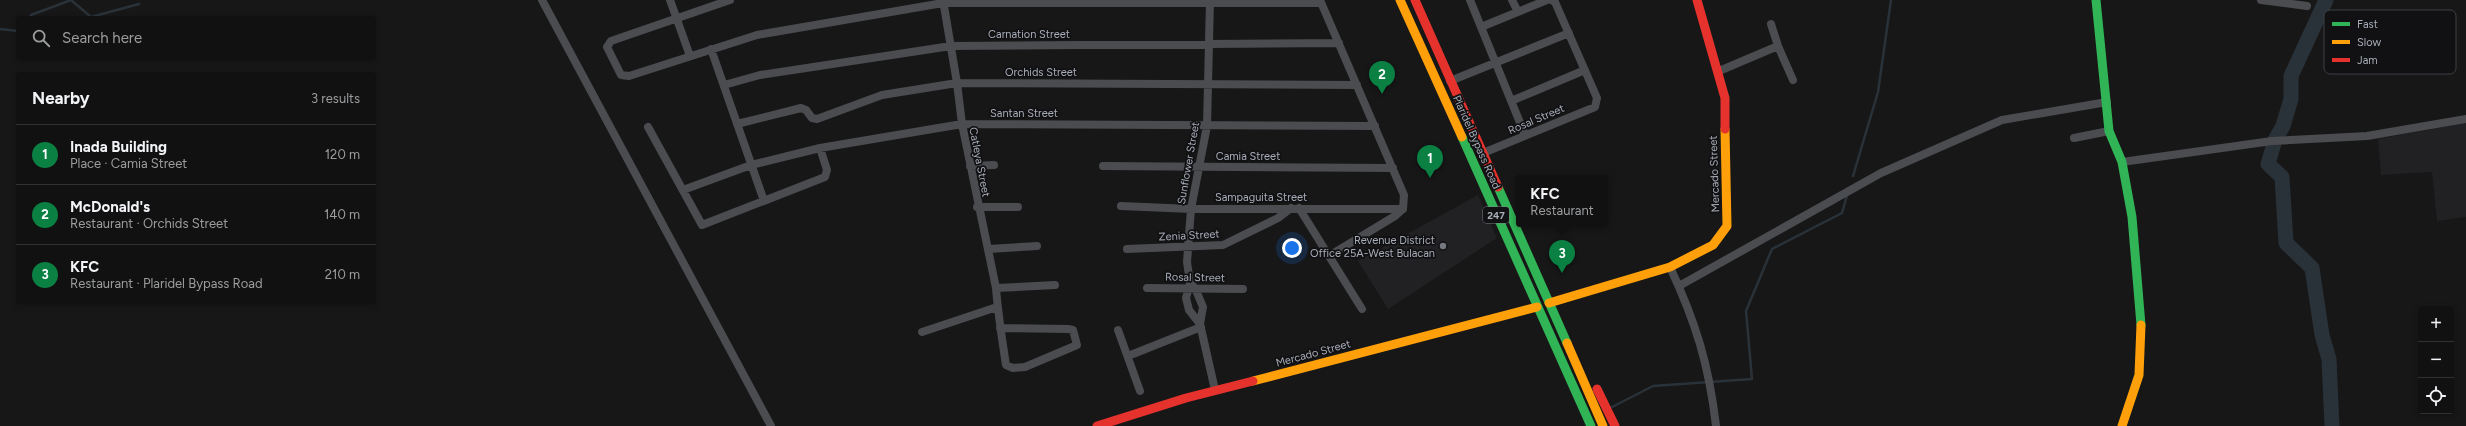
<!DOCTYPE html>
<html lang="en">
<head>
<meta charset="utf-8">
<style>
	:root { --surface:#111; --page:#1e1f1f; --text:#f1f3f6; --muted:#9c9d9f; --line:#303131; --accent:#0b8043 }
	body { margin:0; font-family:Figtree,sans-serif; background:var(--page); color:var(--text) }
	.controls { position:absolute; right:12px; bottom:12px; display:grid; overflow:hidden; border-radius:4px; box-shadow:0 2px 6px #0003 }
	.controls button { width:36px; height:36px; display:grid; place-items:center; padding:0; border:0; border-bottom:1px solid var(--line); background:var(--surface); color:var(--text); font:20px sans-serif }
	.you { position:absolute; left:1292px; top:248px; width:14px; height:14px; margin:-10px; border:3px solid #fff; border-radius:50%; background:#1a73e8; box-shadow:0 0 0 6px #1a73e833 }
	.badge { display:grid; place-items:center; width:26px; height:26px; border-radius:50%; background:var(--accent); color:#fff; font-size:13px; font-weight:700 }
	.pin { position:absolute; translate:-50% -33px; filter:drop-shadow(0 1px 2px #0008) }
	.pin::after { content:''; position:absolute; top:21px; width:14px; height:12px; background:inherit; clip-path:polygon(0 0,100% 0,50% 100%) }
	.popup { position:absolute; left:1516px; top:175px; width:92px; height:52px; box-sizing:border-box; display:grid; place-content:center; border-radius:4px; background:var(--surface); filter:drop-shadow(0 1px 3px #0005); font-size:13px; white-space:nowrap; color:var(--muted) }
	.popup b { font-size:15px; color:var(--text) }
	.popup::after { content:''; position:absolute; left:50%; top:100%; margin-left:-8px; border:8px solid transparent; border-top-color:var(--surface) }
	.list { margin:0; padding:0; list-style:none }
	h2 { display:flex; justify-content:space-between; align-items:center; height:52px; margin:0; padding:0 16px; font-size:17px }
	h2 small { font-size:13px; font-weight:400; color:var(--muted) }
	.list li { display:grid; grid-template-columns:26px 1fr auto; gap:12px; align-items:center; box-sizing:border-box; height:60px; padding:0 16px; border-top:1px solid var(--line) }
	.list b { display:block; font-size:15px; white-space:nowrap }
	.list p { margin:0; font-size:13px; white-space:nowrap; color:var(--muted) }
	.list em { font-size:13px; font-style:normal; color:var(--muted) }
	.icon { flex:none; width:22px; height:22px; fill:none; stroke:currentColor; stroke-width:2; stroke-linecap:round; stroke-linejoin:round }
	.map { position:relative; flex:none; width:2466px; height:426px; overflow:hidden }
	.search { position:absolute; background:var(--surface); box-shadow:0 2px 6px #0003; left:16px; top:16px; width:360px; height:44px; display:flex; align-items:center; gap:10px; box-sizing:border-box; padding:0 14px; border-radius:4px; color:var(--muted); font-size:15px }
	.panel { position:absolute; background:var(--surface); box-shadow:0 2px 6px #0003; left:16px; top:72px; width:360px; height:232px; border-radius:4px }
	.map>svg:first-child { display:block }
	.built { fill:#212123 }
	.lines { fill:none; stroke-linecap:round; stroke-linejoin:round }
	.stream { stroke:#2a3239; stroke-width:2.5 }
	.river { stroke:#2a3239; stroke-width:15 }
	.street { stroke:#4b4c50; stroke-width:8 }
	.fast { stroke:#30b455; stroke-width:9 }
	.slow { stroke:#ff9f0a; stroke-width:9 }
	.jam { stroke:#e5322d; stroke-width:9 }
	.poi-dot { fill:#757880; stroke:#111113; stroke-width:1.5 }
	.labels { text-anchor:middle; stroke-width:3.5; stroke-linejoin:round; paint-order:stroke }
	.shield { fill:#111113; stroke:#7b7e86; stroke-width:1 }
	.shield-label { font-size:10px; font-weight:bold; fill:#a8adb8 }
	.street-label { font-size:11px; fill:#a8adb8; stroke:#111113 }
	.poi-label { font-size:11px; fill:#a8adb8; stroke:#111113; text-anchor:end }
	.key { fill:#111113; stroke:#3e4045; stroke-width:1 }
	.key-label { font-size:11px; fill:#a8adb8 }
</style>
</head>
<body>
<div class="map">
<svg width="2466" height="426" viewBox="0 0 2466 426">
	<rect width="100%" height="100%" fill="#171717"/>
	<path class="built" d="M2466,123V217L2437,221L2432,172L2381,175L2378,139Z
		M1478,195L1497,238L1388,309L1358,261Z"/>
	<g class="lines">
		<path class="stream" d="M71,0L91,17L139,4
			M30,18L31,15L71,0
			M0,29L18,31
			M1853,176L1878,92L1891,0
			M1612,407L1653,386L1752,379L1746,311L1772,249L1842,213L1847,195"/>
		<path class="river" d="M2326,0L2291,76V99L2283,126L2275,140L2268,164L2282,177L2286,243L2312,268L2322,335L2329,359L2332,426"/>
		<path class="street" d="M542,0L771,426
			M670,0L690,56
			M730,0L611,41L607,47L621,75L629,76L757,35L943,3H1321
			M943,0L957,83L962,124L996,288C998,314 1002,339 1006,365L1013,368L1025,367L1077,345L1073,330L1068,329L1000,328
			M1320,0L1404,195L1403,209L1395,216L1329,256
			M1470,0L1525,135
			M1512,0L1518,12
			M2261,0L2307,6
			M1481,27L1547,0
			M1778,46L1793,80
			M711,49L764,201
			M1719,71L1778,46L1771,24
			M1450,81L1569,33
			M724,85L760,75L951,46L1339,43
			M1511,101L1585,70
			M737,124L801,108L806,110L812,118L817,119L882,95L957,83L1357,85
			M648,127L702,225L825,177L827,170L820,148
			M2074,138L2109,131
			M1483,153L1595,107L1597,98L1555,2L1551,0
			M2122,162L2272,141L2367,136L2466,119
			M970,166L994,165
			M1103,166L1393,168
			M683,190L751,165L820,148L962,124L1375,126
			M1121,206L1191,209H1403
			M977,207H1018
			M1299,208L1362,309
			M988,249L1037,246
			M1127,249L1223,245L1278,218L1291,208
			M1670,267C1696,323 1709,365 1716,426
			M1190,283L1195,288L1203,307L1200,324L1215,390
			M1679,286L1881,173L2002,120L2107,102
			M996,288L1055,285
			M1147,288L1243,289
			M1200,324L1189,310L1186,298L1190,283L1187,262L1191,209L1207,126L1210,0
			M1118,330L1140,391
			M922,332L997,307
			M1128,356L1201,327"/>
		<path class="fast" d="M2096,0L2109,131L2122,162L2132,217L2141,325
			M1462,137L1591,426
			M1498,187L1567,343"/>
		<path class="slow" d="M1400,0L1462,137
			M1549,303L1670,267L1713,245L1727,226L1725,129
			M1567,343L1603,426
			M1253,381L1537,307
			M2122,426L2139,375L2141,325"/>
		<path class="jam" d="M1415,0L1498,187
			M1697,0L1725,98V129
			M1597,389L1615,426
			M1097,426L1186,398L1253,381"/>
	</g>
	<circle class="poi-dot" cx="1443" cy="246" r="4"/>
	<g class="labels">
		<rect class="shield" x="1483" y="207" width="26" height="16" rx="3"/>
		<g class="shield-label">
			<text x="1496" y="219">247</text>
		</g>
		<g class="street-label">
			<text x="1029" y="38">Carnation Street</text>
			<text x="1041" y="76">Orchids Street</text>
			<text x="1024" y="117">Santan Street</text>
			<text transform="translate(1536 119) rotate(-23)" y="4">Rosal Street</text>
			<text transform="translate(1477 142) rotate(66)" y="4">Plaridel Bypass Road</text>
			<text x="1248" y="160">Camia Street</text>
			<text transform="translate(980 162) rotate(79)" y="4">Catleya Street</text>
			<text transform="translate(1188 163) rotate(-80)" y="4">Sunflower Street</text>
			<text transform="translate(1714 174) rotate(-92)" y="4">Mercado Street</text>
			<text x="1261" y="201">Sampaguita Street</text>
			<text transform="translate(1189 235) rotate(-3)" y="4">Zenia Street</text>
			<text transform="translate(1195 277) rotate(1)" y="4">Rosal Street</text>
			<text transform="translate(1313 353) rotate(-15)" y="4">Mercado Street</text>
		</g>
		<g class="poi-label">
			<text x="1435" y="244">Revenue District<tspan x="1435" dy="13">Office 25A-West Bulacan</tspan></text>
		</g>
	</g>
	<rect x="2324" y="10" width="132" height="64" rx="6" class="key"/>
	<rect x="2332" y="22" width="18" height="4" fill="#30b455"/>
	<rect x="2332" y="40" width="18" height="4" fill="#ff9f0a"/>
	<rect x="2332" y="58" width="18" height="4" fill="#e5322d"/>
	<g class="key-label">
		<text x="2357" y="28">Fast</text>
		<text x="2357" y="46">Slow</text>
		<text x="2357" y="64">Jam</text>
	</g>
</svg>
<div class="controls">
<button>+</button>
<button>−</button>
<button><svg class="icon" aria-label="locate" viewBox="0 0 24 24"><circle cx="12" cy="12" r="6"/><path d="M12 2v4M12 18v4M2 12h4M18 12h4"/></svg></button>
</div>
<div class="you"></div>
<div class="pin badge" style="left:1430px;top:178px">1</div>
<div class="pin badge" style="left:1382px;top:94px">2</div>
<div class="pin badge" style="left:1562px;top:273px">3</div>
<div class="popup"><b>KFC</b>Restaurant</div>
<div class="search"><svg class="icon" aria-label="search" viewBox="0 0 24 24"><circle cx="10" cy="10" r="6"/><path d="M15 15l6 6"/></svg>Search here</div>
<section class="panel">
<h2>Nearby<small>3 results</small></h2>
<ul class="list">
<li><span class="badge">1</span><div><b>Inada Building</b><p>Place · Camia Street</p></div><em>120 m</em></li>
<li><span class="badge">2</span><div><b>McDonald's</b><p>Restaurant · Orchids Street</p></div><em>140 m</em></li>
<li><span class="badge">3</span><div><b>KFC</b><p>Restaurant · Plaridel Bypass Road</p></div><em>210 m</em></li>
</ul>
</section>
</div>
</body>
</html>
